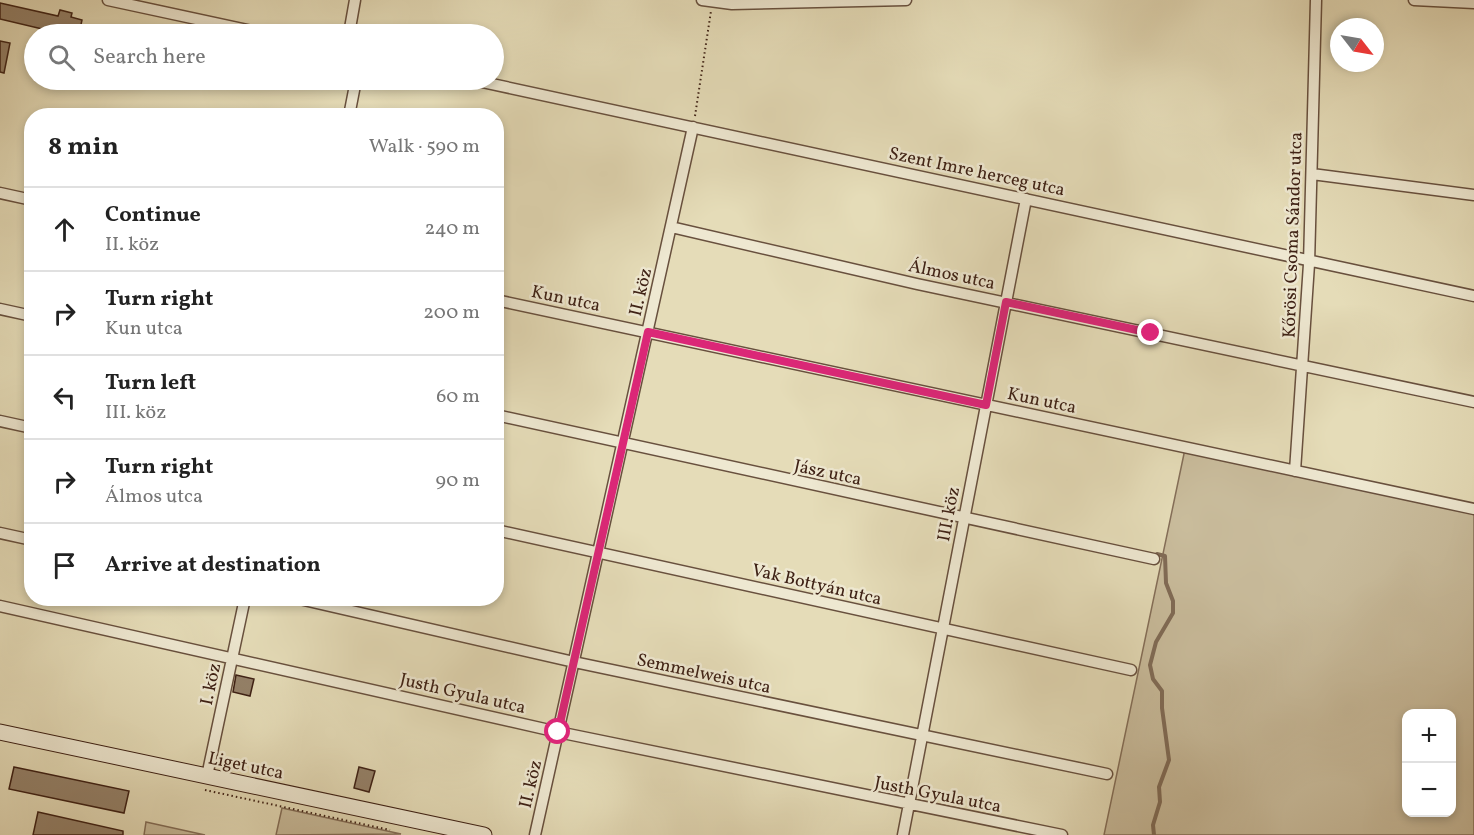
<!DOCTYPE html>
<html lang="en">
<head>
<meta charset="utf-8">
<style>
	:root { --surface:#fff; --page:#f2f2f2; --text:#222; --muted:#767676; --line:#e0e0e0 }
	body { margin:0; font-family:Vollkorn,serif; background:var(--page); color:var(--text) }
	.controls { position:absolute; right:18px; bottom:18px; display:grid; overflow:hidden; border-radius:12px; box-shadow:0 3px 9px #0003 }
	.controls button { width:54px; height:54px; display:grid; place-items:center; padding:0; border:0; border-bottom:2px solid var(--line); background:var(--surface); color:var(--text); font:30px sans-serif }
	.compass { position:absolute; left:1330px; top:18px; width:54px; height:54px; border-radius:50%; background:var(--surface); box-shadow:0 3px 9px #0003; rotate:121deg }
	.stop { position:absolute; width:18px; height:18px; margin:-14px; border:4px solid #db2777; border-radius:50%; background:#fff }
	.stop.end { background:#db2777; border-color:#fff; box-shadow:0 2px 6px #0008 }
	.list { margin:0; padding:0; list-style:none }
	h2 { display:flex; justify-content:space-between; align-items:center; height:78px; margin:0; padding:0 24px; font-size:26px }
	h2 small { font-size:20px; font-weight:400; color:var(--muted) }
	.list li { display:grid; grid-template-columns:39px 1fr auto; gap:18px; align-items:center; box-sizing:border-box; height:84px; padding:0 24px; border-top:2px solid var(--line) }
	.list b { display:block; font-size:22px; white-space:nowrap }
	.list p { margin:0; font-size:20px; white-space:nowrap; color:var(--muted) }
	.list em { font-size:20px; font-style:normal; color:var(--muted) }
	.icon { flex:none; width:33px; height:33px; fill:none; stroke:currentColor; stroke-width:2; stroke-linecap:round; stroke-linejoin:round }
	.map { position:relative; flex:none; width:1474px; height:835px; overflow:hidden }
	.search { position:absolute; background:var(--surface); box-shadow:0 3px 9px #0003; left:24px; top:24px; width:480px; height:66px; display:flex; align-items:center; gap:15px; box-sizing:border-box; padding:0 21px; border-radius:33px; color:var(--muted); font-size:22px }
	.panel { position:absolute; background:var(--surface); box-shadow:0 3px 9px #0003; left:24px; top:108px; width:480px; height:498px; border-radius:24px }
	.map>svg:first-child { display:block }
	.green { fill:#c9bc9c; stroke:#846e58; stroke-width:1.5; fill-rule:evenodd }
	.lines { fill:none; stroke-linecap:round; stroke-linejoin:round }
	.stream { stroke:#806b56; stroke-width:4 }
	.building { fill:#95826a; stroke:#3e2115; stroke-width:1.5 }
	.street-casing { stroke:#68503e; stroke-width:13 }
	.secondary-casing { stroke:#3e2115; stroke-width:17 }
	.path { stroke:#3e2115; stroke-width:2; stroke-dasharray:1.5 3; stroke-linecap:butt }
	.street { stroke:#eee8d1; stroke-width:10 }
	.secondary { stroke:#eee8d1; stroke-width:15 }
	.route { stroke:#db2777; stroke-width:8 }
	.labels { text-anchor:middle; stroke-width:5; stroke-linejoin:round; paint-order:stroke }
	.street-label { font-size:18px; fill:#3e2115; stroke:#eee8d1 }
</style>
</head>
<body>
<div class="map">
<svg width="1474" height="835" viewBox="0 0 1474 835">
	<rect width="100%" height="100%" fill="#e5dcb8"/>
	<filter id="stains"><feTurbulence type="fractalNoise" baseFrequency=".00333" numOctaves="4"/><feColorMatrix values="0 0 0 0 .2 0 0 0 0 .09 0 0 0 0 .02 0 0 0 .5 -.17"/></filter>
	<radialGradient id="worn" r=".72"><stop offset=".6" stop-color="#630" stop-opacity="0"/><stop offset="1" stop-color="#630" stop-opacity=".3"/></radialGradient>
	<path class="green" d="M1185,449L1474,511V835H1104ZM1406,714H1452V812H1406Z
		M282,808L401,834L276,835Z
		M146,822L205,835H144Z"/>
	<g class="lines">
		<path class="stream" d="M1154,835L1153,825L1160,802L1159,787L1169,760L1162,708V691L1153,679L1150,665L1156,642L1173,613V601L1166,583L1165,556L1157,554"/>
	</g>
	<path class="building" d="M0,3L58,16L60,10L72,13L71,17L82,20L79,34H54L55,32L0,19Z
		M0,41L10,43L4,73L0,72Z
		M236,675L254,679L250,696L233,692Z
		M14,767L129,791L124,813L9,789Z
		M359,767L375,771L369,792L354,788Z
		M38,812L123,831V835H33Z"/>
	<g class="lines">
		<defs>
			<path id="street" d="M108,0L266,34
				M702,0L732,4L906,0
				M1414,0L1474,3
				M349,34L355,0
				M473,80L1474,296
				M349,116L356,80
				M1312,174L1474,195
				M0,193L32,200
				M671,227L917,284L1474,402
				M496,300L1474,509
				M0,309L32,316
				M496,415L1154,559
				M0,421L32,428
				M1295,471L1309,264L1316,0
				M496,530L1131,670
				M0,533L32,540
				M295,598L574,662L1107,774
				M0,606L558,732L1062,835
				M207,776L245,598
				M535,835L693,127
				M903,835L1026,199"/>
			<path id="secondary" d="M0,732L484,835"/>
		</defs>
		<use href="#street" class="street-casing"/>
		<use href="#secondary" class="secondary-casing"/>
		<path class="path" d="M695,116L711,11
			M205,790L390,830"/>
		<use href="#street" class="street"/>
		<use href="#secondary" class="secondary"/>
	</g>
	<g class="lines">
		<path class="route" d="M558,732L648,332L986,405L1006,302L1151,333"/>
	</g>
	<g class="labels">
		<g class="street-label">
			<text transform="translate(977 171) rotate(12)" y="6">Szent Imre herceg utca</text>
			<text transform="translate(1292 235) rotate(-88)" y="6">Kőrösi Csoma Sándor utca</text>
			<text transform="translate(952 274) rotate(12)" y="6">Álmos utca</text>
			<text transform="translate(640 292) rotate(-77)" y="6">II. köz</text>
			<text transform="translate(566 298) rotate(12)" y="6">Kun utca</text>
			<text transform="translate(1042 400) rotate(12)" y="6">Kun utca</text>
			<text transform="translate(828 472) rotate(12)" y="6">Jász utca</text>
			<text transform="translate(948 514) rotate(-79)" y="6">III. köz</text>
			<text transform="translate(817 584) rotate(13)" y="6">Vak Bottyán utca</text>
			<text transform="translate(704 673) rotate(12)" y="6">Semmelweis utca</text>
			<text transform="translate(210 684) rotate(-78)" y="6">I. köz</text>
			<text transform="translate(463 693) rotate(13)" y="6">Justh Gyula utca</text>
			<text transform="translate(246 765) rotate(12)" y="6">Liget utca</text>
			<text transform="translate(530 784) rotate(-77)" y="6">II. köz</text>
			<text transform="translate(938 794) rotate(11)" y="6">Justh Gyula utca</text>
		</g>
	</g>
	<rect width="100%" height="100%" filter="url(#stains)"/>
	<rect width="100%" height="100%" fill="url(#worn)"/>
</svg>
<div class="controls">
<button>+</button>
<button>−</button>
</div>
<svg class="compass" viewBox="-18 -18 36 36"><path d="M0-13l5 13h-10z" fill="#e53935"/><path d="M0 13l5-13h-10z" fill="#767676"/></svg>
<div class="stop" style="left:558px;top:732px"></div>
<div class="stop end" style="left:1151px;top:333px"></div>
<div class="search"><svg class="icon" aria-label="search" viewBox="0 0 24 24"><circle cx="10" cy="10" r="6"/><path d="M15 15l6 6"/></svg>Search here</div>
<section class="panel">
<h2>8 min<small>Walk · 590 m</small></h2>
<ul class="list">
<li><svg class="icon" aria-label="ahead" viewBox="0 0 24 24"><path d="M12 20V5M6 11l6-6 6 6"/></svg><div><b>Continue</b><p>II. köz</p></div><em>240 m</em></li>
<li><svg class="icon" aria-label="right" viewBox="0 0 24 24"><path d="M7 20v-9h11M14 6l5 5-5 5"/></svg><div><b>Turn right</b><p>Kun utca</p></div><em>200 m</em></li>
<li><svg class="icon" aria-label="left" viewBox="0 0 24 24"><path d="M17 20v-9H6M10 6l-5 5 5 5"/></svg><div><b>Turn left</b><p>III. köz</p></div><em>60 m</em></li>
<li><svg class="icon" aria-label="right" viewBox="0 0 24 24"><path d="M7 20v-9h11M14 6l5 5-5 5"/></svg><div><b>Turn right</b><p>Álmos utca</p></div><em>90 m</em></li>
<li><svg class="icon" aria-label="arrive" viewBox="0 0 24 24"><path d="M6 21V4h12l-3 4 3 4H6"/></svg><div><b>Arrive at destination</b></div></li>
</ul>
</section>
</div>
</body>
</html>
